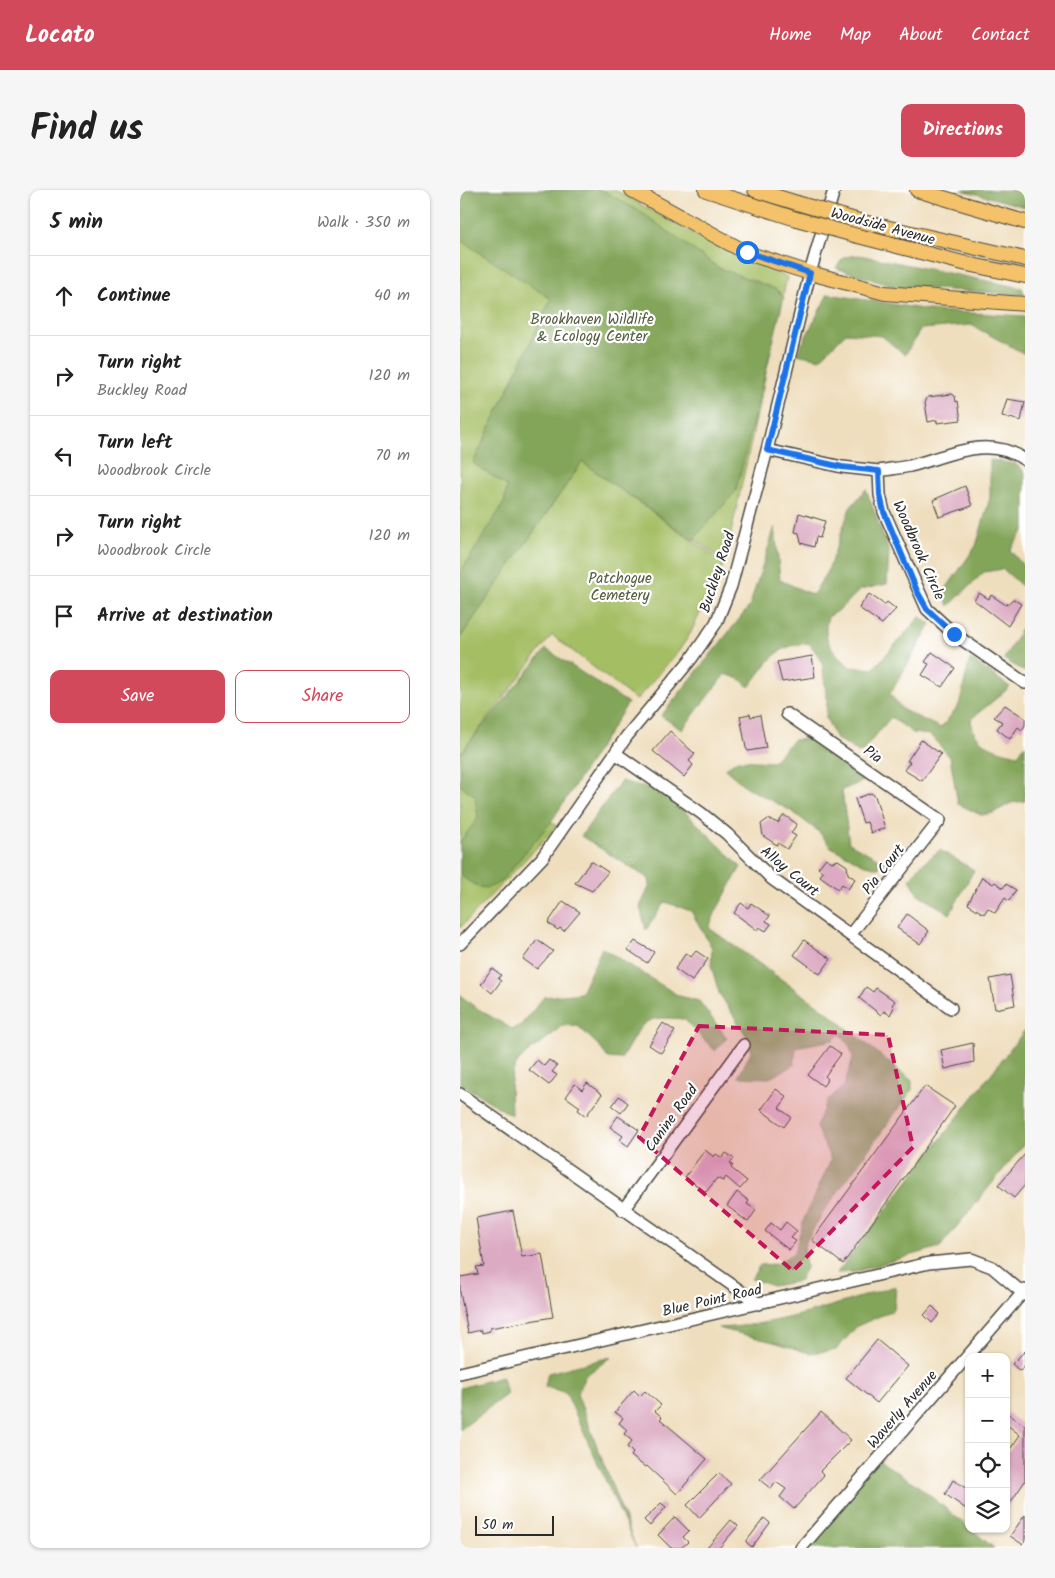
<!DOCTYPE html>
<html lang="en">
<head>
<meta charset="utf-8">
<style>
	:root { --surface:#fff; --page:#f6f6f6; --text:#222; --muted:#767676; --line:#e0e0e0; --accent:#d1495b }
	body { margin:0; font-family:Kalam,sans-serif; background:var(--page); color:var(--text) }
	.controls { position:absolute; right:15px; bottom:15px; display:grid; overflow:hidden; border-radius:10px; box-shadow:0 1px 4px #0004 }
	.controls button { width:45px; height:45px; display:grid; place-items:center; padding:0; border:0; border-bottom:1px solid var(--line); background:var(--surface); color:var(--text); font:25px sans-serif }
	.scale { position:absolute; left:15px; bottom:12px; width:79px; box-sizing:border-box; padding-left:5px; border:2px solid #2b2b2b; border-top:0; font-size:14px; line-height:18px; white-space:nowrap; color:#2b2b2b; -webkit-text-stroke:4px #fff; paint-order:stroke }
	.stop { position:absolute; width:15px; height:15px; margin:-11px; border:4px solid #1a73e8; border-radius:50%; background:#fff }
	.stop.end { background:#1a73e8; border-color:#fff; box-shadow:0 1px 5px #0008 }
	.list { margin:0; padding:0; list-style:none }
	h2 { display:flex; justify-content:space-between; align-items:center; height:65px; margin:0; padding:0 20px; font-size:21px }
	h2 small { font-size:16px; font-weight:400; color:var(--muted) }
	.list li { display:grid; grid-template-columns:32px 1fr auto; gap:15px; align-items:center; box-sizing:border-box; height:80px; padding:0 20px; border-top:1px solid var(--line) }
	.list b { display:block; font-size:19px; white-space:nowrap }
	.list p { margin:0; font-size:16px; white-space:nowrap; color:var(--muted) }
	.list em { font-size:16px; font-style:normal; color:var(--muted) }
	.actions { display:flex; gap:10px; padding:15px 20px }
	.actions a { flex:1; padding:11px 0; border:1px solid var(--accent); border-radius:10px; text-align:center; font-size:18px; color:var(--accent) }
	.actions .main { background:var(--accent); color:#fff }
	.icon { flex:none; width:28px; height:28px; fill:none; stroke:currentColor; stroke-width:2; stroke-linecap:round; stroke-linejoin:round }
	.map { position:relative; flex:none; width:565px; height:1358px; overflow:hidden; border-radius:10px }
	header { display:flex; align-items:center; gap:30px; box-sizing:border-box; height:70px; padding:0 25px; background:var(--accent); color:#fff }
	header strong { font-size:24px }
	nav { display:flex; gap:28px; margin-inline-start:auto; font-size:18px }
	.intro { display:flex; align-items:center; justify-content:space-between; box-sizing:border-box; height:120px; padding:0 30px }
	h1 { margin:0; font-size:35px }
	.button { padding:12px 22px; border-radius:10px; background:var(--accent); color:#fff; font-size:18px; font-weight:700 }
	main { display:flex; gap:30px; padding:0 30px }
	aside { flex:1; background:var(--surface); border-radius:10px; box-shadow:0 1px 4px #0004 }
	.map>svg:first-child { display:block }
	.green { fill:#a4be64; stroke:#687448 }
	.forest { fill:#83a55a; stroke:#576842 }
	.building { fill:#dcabc3 }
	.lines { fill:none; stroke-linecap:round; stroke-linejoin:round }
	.minor-casing { stroke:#484641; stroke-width:14 }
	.major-casing { stroke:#484641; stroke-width:16 }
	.minor { stroke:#fff; stroke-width:11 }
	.major { stroke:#f3c26a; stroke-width:14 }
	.major-bridge-casing { stroke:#484641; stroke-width:16; stroke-linecap:butt }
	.major-bridge { stroke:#f3c26a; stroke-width:14 }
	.route { stroke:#1a73e8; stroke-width:6 }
	.marked { fill:#c2185b; fill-opacity:0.2; stroke:#c2185b; stroke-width:4; stroke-dasharray:10 6; stroke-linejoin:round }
	.labels { text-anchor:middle; stroke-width:4.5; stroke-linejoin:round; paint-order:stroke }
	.street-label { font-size:15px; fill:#2b2b2b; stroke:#fff }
	.park-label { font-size:15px; fill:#555e3f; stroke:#fff }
</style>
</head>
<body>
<header>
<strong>Locato</strong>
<nav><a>Home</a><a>Map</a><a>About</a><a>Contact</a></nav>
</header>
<div class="intro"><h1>Find us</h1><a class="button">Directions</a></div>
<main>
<aside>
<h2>5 min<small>Walk · 350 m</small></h2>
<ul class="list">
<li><svg class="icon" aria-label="ahead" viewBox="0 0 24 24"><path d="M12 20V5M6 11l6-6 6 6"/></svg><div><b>Continue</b></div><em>40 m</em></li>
<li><svg class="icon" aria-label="right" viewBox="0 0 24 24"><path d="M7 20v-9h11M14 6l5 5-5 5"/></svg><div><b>Turn right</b><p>Buckley Road</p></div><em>120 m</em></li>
<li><svg class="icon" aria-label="left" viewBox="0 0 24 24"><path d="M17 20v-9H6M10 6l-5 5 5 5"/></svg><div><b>Turn left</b><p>Woodbrook Circle</p></div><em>70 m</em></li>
<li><svg class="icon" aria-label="right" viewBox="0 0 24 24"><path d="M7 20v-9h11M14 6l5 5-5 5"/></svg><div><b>Turn right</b><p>Woodbrook Circle</p></div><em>120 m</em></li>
<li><svg class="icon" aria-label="arrive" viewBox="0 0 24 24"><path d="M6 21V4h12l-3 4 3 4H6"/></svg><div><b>Arrive at destination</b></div></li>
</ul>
<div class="actions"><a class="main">Save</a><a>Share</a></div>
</aside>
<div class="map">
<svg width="565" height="1358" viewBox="0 0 565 1358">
	<rect width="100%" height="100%" fill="#fff"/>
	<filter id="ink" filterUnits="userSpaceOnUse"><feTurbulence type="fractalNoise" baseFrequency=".02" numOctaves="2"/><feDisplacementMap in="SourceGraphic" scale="10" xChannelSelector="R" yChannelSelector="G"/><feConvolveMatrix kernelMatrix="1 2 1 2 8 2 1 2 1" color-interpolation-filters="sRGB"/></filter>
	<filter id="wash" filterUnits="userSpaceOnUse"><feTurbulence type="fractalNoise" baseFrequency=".0096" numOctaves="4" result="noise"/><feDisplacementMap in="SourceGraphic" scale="20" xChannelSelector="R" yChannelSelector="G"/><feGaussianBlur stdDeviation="1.12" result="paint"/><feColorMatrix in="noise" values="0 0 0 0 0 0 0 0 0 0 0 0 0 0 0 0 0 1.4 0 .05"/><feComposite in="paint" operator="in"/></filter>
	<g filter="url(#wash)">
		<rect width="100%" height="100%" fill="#efdebd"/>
		<path class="green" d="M0,0H155L237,46L327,87L265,371L121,270L0,444Z
			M122,272L264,373L230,444L218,462L176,510L92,445L0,564V448Z
			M0,570L97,636L0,738Z"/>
		<path class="forest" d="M0,0H142L181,22L259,78L316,99L324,107L276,301L233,350L122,272L0,448V383L44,313L47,296L13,273L91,109L0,50Z
			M502,0H565V17Z
			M399,65L562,98L565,105L432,96L376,78L384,67Z
			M368,104L475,121L565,126V164L511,135L461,139L445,165L422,146L386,143L360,169L337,164Z
			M530,270L555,274L565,282V339L550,360L565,378V403L564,398L543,379L524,382L489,416L483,403L516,356L530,308Z
			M406,299L429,362L427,394L400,400L379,420L368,427C361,452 373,460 390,477L413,479L460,427L471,434L430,504L443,520L481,538L499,515L510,469L550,497L511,529C513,555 536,560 558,565L565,555V611L551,613L533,623L521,625L498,614L490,567L470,545L453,543L431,527L401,563L375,548L366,527L367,512L362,471L349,453C315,455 309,472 289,497L280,489L265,484L222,540L201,526L289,417L315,337L320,390L353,405L369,378L390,318Z
			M565,432V482L544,469Z
			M86,459L168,513L91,632L41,691C23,704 16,696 0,685V652L18,628L15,606L0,595V564Z
			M348,549L404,591L382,600L389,653L426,673L418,678L403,674L371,657L360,643L333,622L286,597L265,579L277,570L312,572L333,550Z
			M161,591L205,602L281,677L256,721L249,738L366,821L452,891V900L364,1021L344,1055L346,1078L339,1091L313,1096L291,1089L300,1075L316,1074L334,1063L344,1029L371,970L356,937L367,911L384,896L393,868L389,855L380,844L373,850L336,857L334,875L309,888L278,887L291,862L286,845L259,803L251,775L252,758L231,721L205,712L186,740L180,717L190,695L189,689L121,646Z
			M480,660L514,680L490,724L458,704L450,689L460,676Z
			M142,758L219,806L239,811L267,848L255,861L224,829C178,825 184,833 161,869L148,868L138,855L117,835L101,836C87,853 57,862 52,885C49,898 51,912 51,925L0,893V805L15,817L52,839L61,835L84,807L121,803Z
			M565,840V953L480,1057L394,1082L377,1083Z
			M436,1096L434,1120L397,1136L376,1160L349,1163L317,1153L258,1138C322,1135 375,1114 436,1096Z
			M151,1167L125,1186L117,1204L176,1358L106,1203L85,1196L88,1183Z
			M42,1187L47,1204L0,1240V1198Z
			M417,1269L457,1295L534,1358H341Z"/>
		<g id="blocks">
			<path class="building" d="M492,204L495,206L496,212L498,211L501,230L477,233V230L468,232L465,212L468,207Z
				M547,209L565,212L561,231L542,226Z
				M505,296L512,316L479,327L473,310Z
				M339,323L365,331L360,348L356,347L354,357L341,353L339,343L335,342Z
				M519,403L529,409L531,405L546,415L553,409L561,414L548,436L514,410Z
				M409,404L425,415L427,412L436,419L422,434L399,418Z
				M472,462L495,478L482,497L462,485L469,474L465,472Z
				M352,466L355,487L322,492L317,472Z
				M545,515L565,528V535L562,540L558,537L550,549L537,539L542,532L534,527Z
				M290,524L291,527L300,525L306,558L288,561L286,558L280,526Z
				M210,541L235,564L229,571L233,575L224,587L193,561Z
				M461,550L481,564L462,591L444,580L450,572L447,571Z
				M411,603L415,606L425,638L411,643L407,632L403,633L395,609Z
				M324,625L337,634L331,643L336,646L327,659L318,653L317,655L303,646L301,634L308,629L318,633Z
				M366,668L372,672L378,670L387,676L388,684L395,689L388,699L382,694L378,699L360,686L363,682L358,678Z
				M131,671L148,682L132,701L115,693Z
				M522,687L533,694L535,692L543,698L546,694L556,700L549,711L545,708L535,723L528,718L524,724L508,714Z
				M103,711L120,722L104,741L100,738L98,740L88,733Z
				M281,713L288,718L291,713L310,726L306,731L311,734L306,741L299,737L297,740L274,723Z
				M447,724L469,741L460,754L437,738Z
				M77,750L93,761L77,779L63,769Z
				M344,750L371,769L360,784L334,765Z
				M175,751L194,762L187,773L168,760Z
				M236,761L248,769L232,791L215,779L226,763L231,767Z
				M32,778L41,785L38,789L41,791L32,803L21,794Z
				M550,785L555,815L535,819L530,789Z
				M406,797L413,802L416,798L435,811L432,815L434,817L430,825L424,821L421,825L399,808Z
				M203,833L215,841L201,863L189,855Z
				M513,853L514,872L485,879L481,860Z
				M370,856L381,864L365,886L368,889L363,896L348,885Z
				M77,870L84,876L89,870L97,876L92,882L97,885L89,895L69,880Z
				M127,893L142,904L126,926L118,920L120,917L106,907L115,894L122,900Z
				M465,896L495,916L383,1074L352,1050Z
				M316,899L327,907L319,918L331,927L324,937L301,920Z
				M159,906L168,913L161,923L152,916Z
				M158,926L179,940L168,956L160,950L163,946L150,937Z
				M245,960L254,967L256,964L262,968L266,963L274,968L270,973L273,975L271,978L287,991L280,999L266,987L263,991L257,988L246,1002L225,987Z
				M565,964V995L554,1008L538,995Z
				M277,1002L289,1011L287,1014L296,1020L288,1032L267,1016Z
				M53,1021L62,1067L82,1064L93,1127L30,1138V1141L22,1143L21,1140L8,1143L0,1102V1087L18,1084L16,1077L24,1076L16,1028Z
				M326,1032L337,1041L331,1048L336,1051L329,1060L305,1041L311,1033L320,1040Z
				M472,1116L480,1124L472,1133L464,1125Z
				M417,1150L448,1176L417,1213L386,1188Z
				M565,1161V1175L560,1181L552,1174Z
				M174,1200L180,1206L185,1201L201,1215L195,1221L202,1227L200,1229L247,1269L217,1304L187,1276L185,1277L171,1266L173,1263L167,1257L172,1251L164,1244L167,1240L159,1233L163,1228L155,1222Z
				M361,1222L391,1250L360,1281L364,1285L334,1319L320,1307L326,1299L316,1292L311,1299L300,1290Z
				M546,1222L565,1236V1291L546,1319V1265L560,1245L546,1234Z
				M259,1283L271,1294L239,1328L227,1315Z
				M493,1290L509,1300V1321L485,1304Z
				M201,1313L206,1317L190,1336L184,1330Z
				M565,1325V1356L550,1346Z
				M215,1327L229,1341L223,1347L228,1352L221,1358H211L198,1345Z
				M304,1328L310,1333L292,1357L286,1352Z
				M271,1330L278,1336L259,1358H247Z"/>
		</g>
	</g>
	<g filter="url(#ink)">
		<use href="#blocks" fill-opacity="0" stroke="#484641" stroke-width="1"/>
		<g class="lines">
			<defs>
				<path id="minor" d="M307,260L382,277L419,281
					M565,270C528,244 488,266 450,276C440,278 429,279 419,281L420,305L424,322L467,419L494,444L565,493
					M327,524L480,630L390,745
					M155,563L241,623L267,644L312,689L491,818
					M0,754L82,668L167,546L231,469L256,433L271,396L307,260L350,83L374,0
					M0,904L299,1114
					M163,1020L284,855
					M0,1183L469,1073L511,1069L532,1077L565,1105
					M341,1358L565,1100"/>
				<path id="major" d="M172,0L287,63L350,83L425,103L565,114
					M246,0L333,28
					M295,0L337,13
					M457,0L565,32
					M399,31L565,69
					M394,45L507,74L565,86"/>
			</defs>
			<use href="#minor" class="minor-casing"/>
			<use href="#major" class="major-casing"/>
			<use href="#minor" class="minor"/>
			<use href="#major" class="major"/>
			<defs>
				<path id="major-bridge" d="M337,13L399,31
					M333,28L394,45"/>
			</defs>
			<use href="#major-bridge" class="major-bridge-casing"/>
			<use href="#major-bridge" class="major-bridge"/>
		</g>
	</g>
	<g class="lines" filter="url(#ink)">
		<path class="route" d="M287,62L350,83L307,260L382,277L419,281L420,305L424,322L457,401L467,419L494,444"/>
	</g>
	<path class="marked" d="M239,836L428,845L453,957L333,1081L179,947Z"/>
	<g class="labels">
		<g class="street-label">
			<text transform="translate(423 36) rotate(15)" y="5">Woodside Avenue</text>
			<text transform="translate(459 360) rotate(66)" y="5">Woodbrook Circle</text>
			<text transform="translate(257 382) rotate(-72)" y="5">Buckley Road</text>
			<text transform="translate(413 564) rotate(35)" y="5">Pia</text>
			<text transform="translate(423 679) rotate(-52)" y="5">Pia Court</text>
			<text transform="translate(330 681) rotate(39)" y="5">Alloy Court</text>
			<text transform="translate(211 928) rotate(-54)" y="5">Canine Road</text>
			<text transform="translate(252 1110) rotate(-13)" y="5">Blue Point Road</text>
			<text transform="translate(442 1219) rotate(-49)" y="5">Waverly Avenue</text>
		</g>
		<g class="park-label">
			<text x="132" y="134">Brookhaven Wildlife<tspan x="132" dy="17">&amp; Ecology Center</tspan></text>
			<text x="160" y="393">Patchogue<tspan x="160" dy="17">Cemetery</tspan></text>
		</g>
	</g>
</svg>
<div class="controls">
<button>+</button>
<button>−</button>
<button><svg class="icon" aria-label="locate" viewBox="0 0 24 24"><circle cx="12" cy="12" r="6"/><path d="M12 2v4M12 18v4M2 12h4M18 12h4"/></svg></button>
<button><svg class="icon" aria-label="layers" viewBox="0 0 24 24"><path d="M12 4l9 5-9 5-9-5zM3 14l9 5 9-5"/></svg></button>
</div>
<div class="scale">50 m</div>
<div class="stop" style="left:287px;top:62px"></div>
<div class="stop end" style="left:494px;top:444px"></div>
</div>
</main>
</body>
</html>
